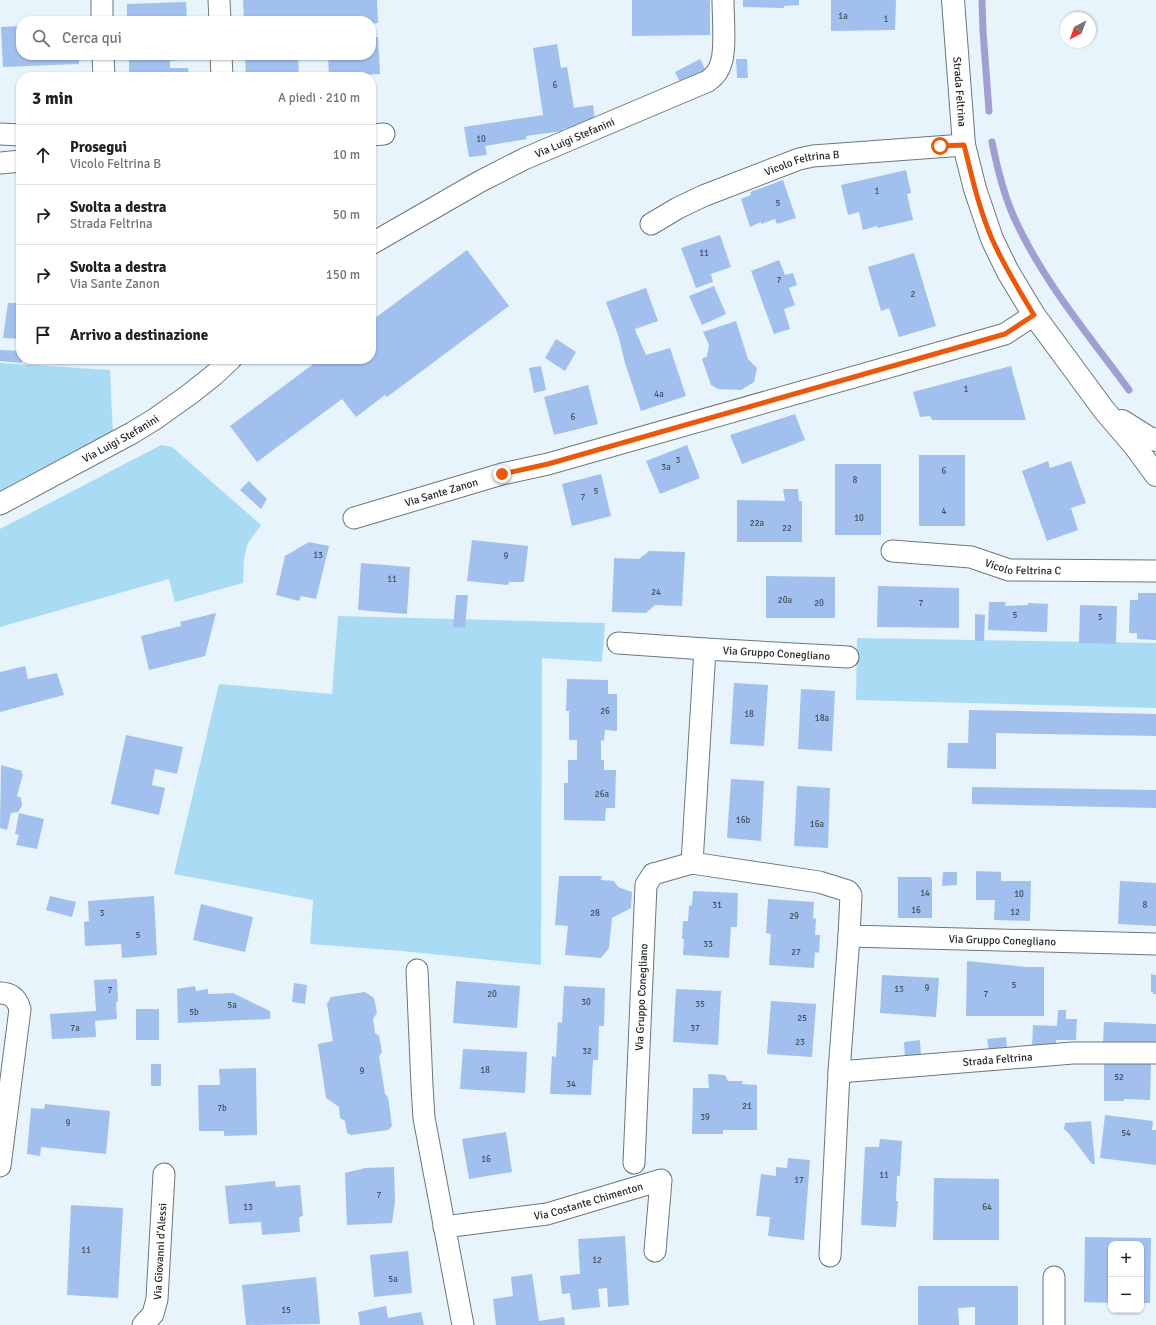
<!DOCTYPE html>
<html lang="it">
<head>
<meta charset="utf-8">
<style>
	:root { --surface:#fff; --page:#f2f2f2; --text:#202124; --muted:#757577; --line:#e0e0e0 }
	body { margin:0; font-family:Signika,sans-serif; background:var(--page); color:var(--text) }
	.controls { position:absolute; right:12px; bottom:12px; display:grid; overflow:hidden; border-radius:8px; box-shadow:0 1px 3px #0004 }
	.controls button { width:36px; height:36px; display:grid; place-items:center; padding:0; border:0; border-bottom:1px solid var(--line); background:var(--surface); color:var(--text); font:20px sans-serif }
	.compass { position:absolute; left:1060px; top:12px; width:36px; height:36px; border-radius:50%; background:var(--surface); box-shadow:0 1px 3px #0004; rotate:221deg }
	.stop { position:absolute; width:12px; height:12px; margin:-9px; border:3px solid #ea580c; border-radius:50%; background:#fff }
	.stop.end { background:#ea580c; border-color:#fff; box-shadow:0 1px 4px #0008 }
	.list { margin:0; padding:0; list-style:none }
	h2 { display:flex; justify-content:space-between; align-items:center; height:52px; margin:0; padding:0 16px; font-size:17px }
	h2 small { font-size:13px; font-weight:400; color:var(--muted) }
	.list li { display:grid; grid-template-columns:26px 1fr auto; gap:12px; align-items:center; box-sizing:border-box; height:60px; padding:0 16px; border-top:1px solid var(--line) }
	.list b { display:block; font-size:15px; white-space:nowrap }
	.list p { margin:0; font-size:13px; white-space:nowrap; color:var(--muted) }
	.list em { font-size:13px; font-style:normal; color:var(--muted) }
	.icon { flex:none; width:22px; height:22px; fill:none; stroke:currentColor; stroke-width:2; stroke-linecap:round; stroke-linejoin:round }
	.map { position:relative; flex:none; width:1156px; height:1325px; overflow:hidden }
	.search { position:absolute; background:var(--surface); box-shadow:0 1px 3px #0004; left:16px; top:16px; width:360px; height:44px; display:flex; align-items:center; gap:10px; box-sizing:border-box; padding:0 14px; border-radius:16px; color:var(--muted); font-size:15px }
	.panel { position:absolute; background:var(--surface); box-shadow:0 1px 3px #0004; left:16px; top:72px; width:360px; height:292px; border-radius:16px }
	.map>svg:first-child { display:block }
	.green { fill:#a9dbf4 }
	.lines { fill:none; stroke-linecap:round; stroke-linejoin:round }
	.stream { stroke:#a19ed1; stroke-width:7 }
	.building { fill:#a2c0ee }
	.minor-casing { stroke:#6b777d; stroke-width:23 }
	.primary-casing { stroke:#6b777d; stroke-width:24 }
	.minor { stroke:#fff; stroke-width:21 }
	.primary { stroke:#fff; stroke-width:22 }
	.route { stroke:#ea580c; stroke-width:5 }
	.labels { text-anchor:middle; stroke-width:3; stroke-linejoin:round; paint-order:stroke }
	.number-label { font-size:9px; fill:#444f5c }
	.street-label { font-size:11px; fill:#24292b; stroke:#fff }
</style>
</head>
<body>
<div class="map">
<svg width="1156" height="1325" viewBox="0 0 1156 1325">
	<rect width="100%" height="100%" fill="#e7f4fb"/>
	<path class="green" d="M0,363L110,370L113,436L0,497Z
		M161,445L172,447L261,525L248,543L244,558L243,583L175,602L169,579L0,627V529Z
		M338,616L605,623L602,662L542,658L541,965L402,951L310,944L313,900L174,874L219,684L332,694Z
		M857,638L1156,643V708L856,700Z"/>
	<g class="lines">
		<path class="stream" d="M982,0L983,31L989,111
			M992,142C997,167 1003,192 1013,215C1041,279 1088,334 1129,390"/>
	</g>
	<path class="building" d="M243,0H377L378,23L371,24V21H244Z
		M632,0H710V35L632,36Z
		M743,0H799V5L784,6V8L743,7Z
		M831,0H896L895,30L831,31Z
		M186,2L187,21H127V4Z
		M21,26V55H79V64L3,67L1,27Z
		M371,37H378L380,74L329,77L328,55H371Z
		M557,44L561,68L567,67L574,108L593,105L595,121L582,126L563,129V131L526,136L527,139L485,146L487,155L469,157L464,127L543,115L533,48Z
		M132,55H179V60L170,61V68H188L189,77H129V57H132Z
		M245,55H298L299,77H246Z
		M700,59L706,71L681,84L675,72Z
		M736,59H747L748,78H737Z
		M906,170L911,193L907,194L913,220L877,228V226L863,230L859,212L848,215L841,185Z
		M783,180L796,218L777,224L775,219L761,224V222L750,227L741,199L751,195L750,192Z
		M720,235L731,267L711,274L713,282L696,288L681,248Z
		M467,250L509,306L387,397L385,395L356,417L342,399L257,462L230,426L320,359H371V321Z
		M914,253L936,326L899,337L889,308L881,311L868,267Z
		M779,260L785,275L793,273L797,285L789,288L795,305L784,309L790,329L774,334L751,271Z
		M714,286L726,314L702,325L689,296Z
		M646,288L658,321L635,329L636,332L646,355L670,348L686,396L641,411L625,363L619,338L606,302Z
		M8,303H21V339L3,338Z
		M736,321L748,359L757,368L754,382L741,390L718,389L711,385L702,359L707,356L709,345L703,332Z
		M556,339L576,352L565,371L545,358Z
		M0,350L21,351L22,363L0,361Z
		M541,366L546,390L534,393L529,368Z
		M1011,366L1026,420H932L930,416L920,417L913,392Z
		M588,385L598,424L554,435L544,397Z
		M795,414L805,440L742,464L730,435Z
		M687,445L700,478L660,494L646,461Z
		M919,455H965V526H919Z
		M1048,461L1050,468L1071,461L1086,503L1071,508L1078,530L1047,541L1022,471Z
		M835,464H881V535H835Z
		M601,474L611,516L572,526L562,484Z
		M249,481L267,499L261,509L240,490Z
		M783,489H798L799,501H802V542H737V500L785,501Z
		M472,540L528,546L524,582H509L508,585L467,581Z
		M309,542L329,546L316,599L301,596L299,601L276,595L285,556Z
		M649,551L685,552L682,606L655,605L646,613L612,612L614,558L639,559Z
		M361,563L410,567L407,614L358,610Z
		M766,576L835,577V618H766Z
		M878,586L959,588V628L877,627Z
		M1138,593H1156V640L1137,639V633H1129L1130,600H1138Z
		M456,595H468L465,628L453,627Z
		M989,602H1006L1005,606L1028,605V603L1048,604L1047,632L988,630Z
		M1080,605L1117,606L1116,644L1079,643Z
		M216,613L205,656L149,670L141,636L181,626L180,622Z
		M975,614L985,615L984,641H975Z
		M25,666L28,679L57,673L64,695L0,712V672Z
		M567,679L608,680V694H617V731L605,730L604,741L601,740V760H604V770H616L615,808H606L605,821L564,820V783H568V760H577V740H569V711H566Z
		M734,683L768,685L764,746L730,744Z
		M801,689L835,691L832,751L798,749Z
		M969,710L1156,714V736L996,733V769L947,768L948,743H968Z
		M126,735L183,747L177,774L155,769L152,785L165,788L159,815L111,804Z
		M1,765L22,771L21,773L23,774L17,796L21,798L22,806L18,812L11,813L7,830L0,828Z
		M731,779L764,781L761,841L727,838Z
		M797,786L830,788L828,848L794,846Z
		M972,787L1156,790V808L972,804Z
		M19,813L44,819L37,849L16,845L19,835L15,834Z
		M976,871L1001,872V881H1031L1030,921L994,920L995,900H976Z
		M943,872H957V885L942,886Z
		M559,876H602L601,880L614,881L618,887L632,892L631,908L612,918L609,948L601,958L565,955L568,926L555,925Z
		M897,877H931L932,880V918H898V879Z
		M1120,881L1156,883V926L1118,924Z
		M693,891L738,893L737,927H731L729,958L683,955L684,939H682L683,921H688L689,906L692,905Z
		M50,896L76,902L72,917L46,910Z
		M154,896L157,955L122,958L121,944L85,946L84,922L89,921L88,901Z
		M768,899L814,902L813,918L816,919L815,935H820L819,953L815,952L814,968L769,965L771,934L766,933Z
		M201,904L253,917L245,952L193,940Z
		M967,961L1027,967H1044V1016H966Z
		M1151,974L1156,975V994H1153V992H1151Z
		M882,975L939,978L936,1017L880,1013Z
		M117,979L118,1002H116L117,1019L95,1021L96,1037L52,1039L50,1014L96,1011L94,980Z
		M456,981L520,986L517,1028L453,1023Z
		M294,983L307,985L305,1004L292,1002Z
		M195,986L196,991L208,989V994L233,993L270,1011V1019L178,1023L177,989Z
		M564,986L605,988L604,1026H599L598,1060H593L591,1095L550,1094L552,1056L556,1057L558,1022L562,1023Z
		M676,989L721,991L718,1045L673,1042Z
		M365,992L374,998L377,1013L373,1019L375,1033L379,1036L382,1052L379,1056L385,1094L388,1097L392,1126L388,1130L351,1135L347,1133L345,1121L340,1118L339,1107L326,1098L318,1044L333,1041L327,1004L331,997Z
		M771,1001L816,1004L812,1057L767,1054Z
		M136,1009H159V1040H136Z
		M1058,1010H1066V1019H1077L1076,1040H1056V1047L1032,1046L1033,1025L1057,1026Z
		M1104,1022L1156,1024V1046L1103,1043Z
		M1006,1037L1007,1050L989,1052L987,1039Z
		M920,1040L921,1057L905,1058L904,1042Z
		M463,1049L527,1052L525,1093L460,1089Z
		M1104,1060L1151,1062L1150,1100L1124,1099V1101H1104Z
		M151,1064H161V1086H151Z
		M256,1068L257,1135L224,1136V1131H199L198,1085H220L219,1069Z
		M708,1074L725,1075L728,1081H743L742,1084L757,1085V1130H723V1134H692L693,1088H709Z
		M45,1104L110,1111L106,1154L41,1147L40,1156L27,1154L31,1108L44,1109Z
		M1105,1115L1153,1121L1152,1130H1156V1165L1100,1158Z
		M1091,1121L1095,1164H1092L1070,1135L1064,1129L1065,1123Z
		M506,1132L512,1172L469,1179L462,1139Z
		M880,1139L902,1141L900,1176H897L896,1201H898L896,1227L861,1225L865,1147H879Z
		M788,1158L810,1160L804,1240L768,1236L770,1217L756,1216L761,1174L776,1176V1167L787,1168Z
		M394,1167L395,1202L392,1223L347,1225L345,1173L365,1168Z
		M934,1178L999,1179V1240H933Z
		M275,1181L276,1187L300,1185L303,1216L299,1217L300,1232L262,1235L261,1222L229,1224L225,1186Z
		M71,1205L123,1208L118,1298L67,1295Z
		M625,1236L629,1305L608,1307L607,1288L598,1289L600,1307L572,1310L570,1293L562,1294L560,1276L580,1274L578,1239Z
		M1085,1237L1151,1238L1150,1303H1141V1244H1111V1303L1084,1302Z
		M408,1251L412,1293L374,1297L370,1255Z
		M532,1274L539,1321L564,1317L565,1325H496L493,1299L513,1296L511,1277Z
		M316,1277L320,1324L246,1325L242,1285Z
		M918,1286H1018V1325H975V1307L958,1308L959,1325H918Z
		M386,1306L388,1318L421,1312L424,1325H360L358,1312Z"/>
	<g class="lines">
		<defs>
			<g id="minor">
				<path d="M102,0V21"/>
				<path d="M219,0L220,21"/>
				<path d="M103,55L104,77"/>
				<path d="M221,55L222,77"/>
				<path d="M0,134L21,135"/>
				<path d="M371,135L384,134"/>
				<path d="M0,163L21,161"/>
				<path id="s1" d="M651,224L678,208L703,196L799,159L813,156L964,145"/>
				<path id="s2" d="M371,244L479,182L524,159L708,81C715,76 719,71 721,63C726,51 723,15 723,0"/>
				<path id="s3" d="M0,504L132,433L155,419L190,394L214,375L231,359"/>
				<path id="s4" d="M354,518L502,474L548,464L1005,334L1034,315"/>
				<path id="s5" d="M892,551L971,557L1009,570L1156,571"/>
				<path d="M618,643L705,649"/>
				<path id="s6" d="M692,863L705,649L848,657"/>
				<path d="M417,970L422,1086L424,1118L463,1325"/>
				<path d="M0,993C11,993 17,999 20,1009L0,1166"/>
				<path id="s7" d="M839,1072L1073,1053H1156"/>
				<path id="s8" d="M634,1163L646,885L653,874L657,873L692,863L819,882L848,891L851,895L849,936L1156,944"/>
				<path id="s9" d="M444,1227L547,1214L661,1180L655,1251"/>
				<path d="M830,1256L839,1072L849,936"/>
				<path d="M1054,1277V1325"/>
				<path id="s10" d="M143,1325L153,1314L157,1299L164,1174"/>
			</g>
			<g id="primary">
				<path id="s11" d="M953,0L964,145L975,189L992,239L1008,272L1034,315L1104,410L1134,445L1156,475"/>
				<path d="M1122,421L1149,438L1156,440"/>
			</g>
		</defs>
		<use href="#minor" class="minor-casing"/>
		<use href="#primary" class="primary-casing"/>
		<use href="#minor" class="minor"/>
		<use href="#primary" class="primary"/>
	</g>
	<g class="lines">
		<path class="route" d="M502,474L548,464L1005,334L1034,315C1019,290 1004,266 992,239C979,209 972,177 964,145L940,146"/>
	</g>
	<g class="labels">
		<g class="number-label">
			<text x="843" y="19">1a</text>
			<text x="886" y="22">1</text>
			<text x="555" y="88">6</text>
			<text x="481" y="142">10</text>
			<text x="877" y="194">1</text>
			<text x="778" y="206">5</text>
			<text x="704" y="256">11</text>
			<text x="779" y="283">7</text>
			<text x="913" y="297">2</text>
			<text x="966" y="392">1</text>
			<text x="659" y="397">4a</text>
			<text x="573" y="420">6</text>
			<text x="678" y="463">3</text>
			<text x="666" y="470">3a</text>
			<text x="944" y="474">6</text>
			<text x="855" y="483">8</text>
			<text x="596" y="494">5</text>
			<text x="583" y="500">7</text>
			<text x="944" y="514">4</text>
			<text x="859" y="521">10</text>
			<text x="757" y="526">22a</text>
			<text x="787" y="531">22</text>
			<text x="318" y="558">13</text>
			<text x="506" y="559">9</text>
			<text x="392" y="582">11</text>
			<text x="656" y="595">24</text>
			<text x="785" y="603">20a</text>
			<text x="819" y="606">20</text>
			<text x="921" y="606">7</text>
			<text x="1015" y="618">5</text>
			<text x="1100" y="620">3</text>
			<text x="605" y="714">26</text>
			<text x="749" y="717">18</text>
			<text x="822" y="721">18a</text>
			<text x="602" y="797">26a</text>
			<text x="743" y="823">16b</text>
			<text x="817" y="827">16a</text>
			<text x="925" y="896">14</text>
			<text x="1019" y="897">10</text>
			<text x="717" y="908">31</text>
			<text x="1145" y="908">8</text>
			<text x="916" y="913">16</text>
			<text x="1015" y="915">12</text>
			<text x="102" y="916">3</text>
			<text x="595" y="916">28</text>
			<text x="794" y="919">29</text>
			<text x="138" y="938">5</text>
			<text x="708" y="947">33</text>
			<text x="796" y="955">27</text>
			<text x="1014" y="988">5</text>
			<text x="927" y="991">9</text>
			<text x="899" y="992">13</text>
			<text x="110" y="993">7</text>
			<text x="492" y="997">20</text>
			<text x="986" y="997">7</text>
			<text x="586" y="1005">30</text>
			<text x="700" y="1007">35</text>
			<text x="232" y="1008">5a</text>
			<text x="194" y="1015">5b</text>
			<text x="802" y="1021">25</text>
			<text x="75" y="1031">7a</text>
			<text x="695" y="1031">37</text>
			<text x="800" y="1045">23</text>
			<text x="587" y="1054">32</text>
			<text x="485" y="1073">18</text>
			<text x="362" y="1074">9</text>
			<text x="1119" y="1080">52</text>
			<text x="571" y="1087">34</text>
			<text x="747" y="1109">21</text>
			<text x="222" y="1111">7b</text>
			<text x="705" y="1120">39</text>
			<text x="68" y="1126">9</text>
			<text x="1126" y="1136">54</text>
			<text x="486" y="1162">16</text>
			<text x="884" y="1178">11</text>
			<text x="799" y="1183">17</text>
			<text x="379" y="1198">7</text>
			<text x="248" y="1210">13</text>
			<text x="987" y="1210">64</text>
			<text x="86" y="1253">11</text>
			<text x="597" y="1263">12</text>
			<text x="393" y="1282">5a</text>
			<text x="286" y="1313">15</text>
		</g>
		<g class="street-label">
			<text dy="4" stroke="none"><textPath href="#s11" startOffset="92">Strada Feltrina</textPath></text>
			<text dy="4" stroke="none"><textPath href="#s2" startOffset="230">Via Luigi Stefanini</textPath></text>
			<text dy="4" stroke="none"><textPath href="#s1" startOffset="164">Vicolo Feltrina B</textPath></text>
			<text dy="4" stroke="none"><textPath href="#s3" startOffset="137">Via Luigi Stefanini</textPath></text>
			<text dy="4" stroke="none"><textPath href="#s4" startOffset="91">Via Sante Zanon</textPath></text>
			<text dy="4" stroke="none"><textPath href="#s5" startOffset="133">Vicolo Feltrina C</textPath></text>
			<text dy="4" stroke="none"><textPath href="#s6" startOffset="286">Via Gruppo Conegliano</textPath></text>
			<text dy="4" stroke="none"><textPath href="#s8" startOffset="690">Via Gruppo Conegliano</textPath></text>
			<text dy="4" stroke="none"><textPath href="#s8" startOffset="166">Via Gruppo Conegliano</textPath></text>
			<text dy="4" stroke="none"><textPath href="#s7" startOffset="159">Strada Feltrina</textPath></text>
			<text dy="4" stroke="none"><textPath href="#s9" startOffset="147">Via Costante Chimenton</textPath></text>
			<text dy="4" stroke="none"><textPath href="#s10" startOffset="78">Via Giovanni d'Alessi</textPath></text>
		</g>
	</g>
</svg>
<div class="controls">
<button>+</button>
<button>−</button>
</div>
<svg class="compass" viewBox="-18 -18 36 36"><path d="M0-13l5 13h-10z" fill="#e53935"/><path d="M0 13l5-13h-10z" fill="#757577"/></svg>
<div class="stop" style="left:940px;top:146px"></div>
<div class="stop end" style="left:502px;top:474px"></div>
<div class="search"><svg class="icon" aria-label="search" viewBox="0 0 24 24"><circle cx="10" cy="10" r="6"/><path d="M15 15l6 6"/></svg>Cerca qui</div>
<section class="panel">
<h2>3 min<small>A piedi · 210 m</small></h2>
<ul class="list">
<li><svg class="icon" aria-label="ahead" viewBox="0 0 24 24"><path d="M12 20V5M6 11l6-6 6 6"/></svg><div><b>Prosegui</b><p>Vicolo Feltrina B</p></div><em>10 m</em></li>
<li><svg class="icon" aria-label="right" viewBox="0 0 24 24"><path d="M7 20v-9h11M14 6l5 5-5 5"/></svg><div><b>Svolta a destra</b><p>Strada Feltrina</p></div><em>50 m</em></li>
<li><svg class="icon" aria-label="right" viewBox="0 0 24 24"><path d="M7 20v-9h11M14 6l5 5-5 5"/></svg><div><b>Svolta a destra</b><p>Via Sante Zanon</p></div><em>150 m</em></li>
<li><svg class="icon" aria-label="arrive" viewBox="0 0 24 24"><path d="M6 21V4h12l-3 4 3 4H6"/></svg><div><b>Arrivo a destinazione</b></div></li>
</ul>
</section>
</div>
</body>
</html>
